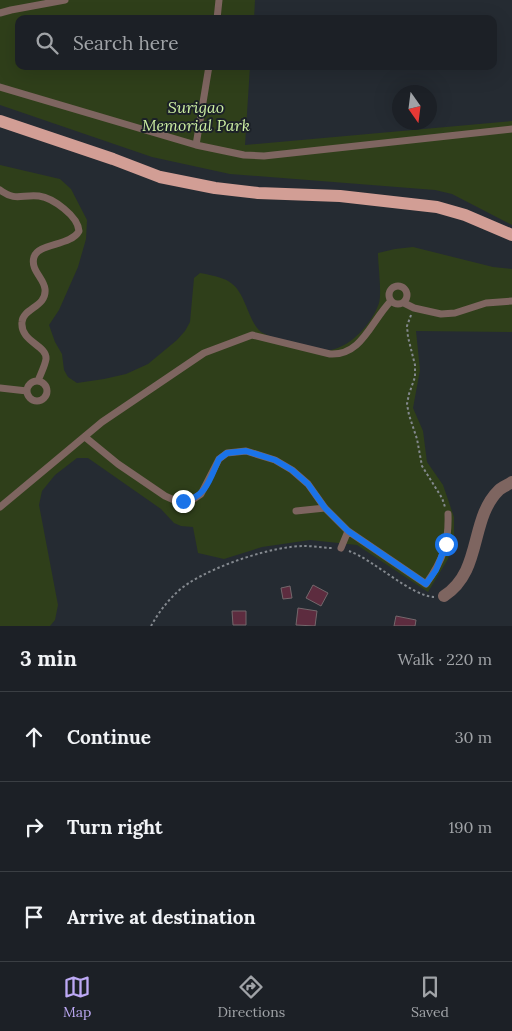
<!DOCTYPE html>
<html lang="en">
<head>
<meta charset="utf-8">
<style>
	:root { --surface:#1c2026; --page:#25282e; --text:#f1f3f6; --muted:#a0a3a7; --line:#3a3e43; --accent:#bda9f5 }
	body { margin:0; font-family:Lora,serif; background:var(--page); color:var(--text) }
	.compass { position:absolute; left:392px; top:85px; width:45px; height:45px; border-radius:50%; background:var(--surface); box-shadow:0 5px 20px #0002; rotate:166deg }
	.stop { position:absolute; width:15px; height:15px; margin:-11px; border:4px solid #1a73e8; border-radius:50%; background:#fff }
	.stop.end { background:#1a73e8; border-color:#fff; box-shadow:0 1px 5px #0008 }
	.list { margin:0; padding:0; list-style:none }
	h2 { display:flex; justify-content:space-between; align-items:center; height:65px; margin:0; padding:0 20px; font-size:21px }
	h2 small { font-size:16px; font-weight:400; color:var(--muted) }
	.list li { display:grid; grid-template-columns:32px 1fr auto; gap:15px; align-items:center; box-sizing:border-box; height:90px; padding:0 20px; border-top:1px solid var(--line) }
	.list b { display:block; font-size:19px; white-space:nowrap }
	.list em { font-size:16px; font-style:normal; color:var(--muted) }
	.icon { flex:none; width:28px; height:28px; fill:none; stroke:currentColor; stroke-width:2; stroke-linecap:round; stroke-linejoin:round }
	.map { position:relative; flex:none; width:512px; height:626px; overflow:hidden }
	.search { position:absolute; background:var(--surface); box-shadow:0 5px 20px #0002; left:15px; right:15px; top:15px; height:55px; display:flex; align-items:center; gap:12px; box-sizing:border-box; padding:0 18px; border-radius:10px; color:var(--muted); font-size:19px }
	.sheet { height:335px; background:var(--surface) }
	nav { display:flex; justify-content:space-around; align-items:center; box-sizing:border-box; height:70px; border-top:1px solid var(--line); background:var(--surface); font-size:14px; color:var(--muted) }
	nav a { display:grid; justify-items:center; gap:2px }
	nav .on { color:var(--accent) }
	.map>svg:first-child { display:block }
	.green { fill:#2f3f1a }
	.building { fill:#5d2c3f; stroke:#73676b }
	.lines { fill:none; stroke-linecap:round; stroke-linejoin:round }
	.path { stroke:#84898f; stroke-width:2; stroke-dasharray:2.5 2.5; stroke-linecap:butt }
	.lane { stroke:#7e6560; stroke-width:7 }
	.street { stroke:#7e6560; stroke-width:12 }
	.primary { stroke:#d29e95; stroke-width:12 }
	.route { stroke:#1a73e8; stroke-width:6 }
	.labels { text-anchor:middle; stroke-width:4; stroke-linejoin:round; paint-order:stroke }
	.park-label { font-size:16px; font-style:italic; fill:#cceea2; stroke:#1c2128 }
</style>
</head>
<body>
<div class="map">
<svg width="512" height="626" viewBox="0 0 512 626">
	<rect width="100%" height="100%" fill="#252b32"/>
	<path class="green" d="M0,0H255L254,19H19V66H250L245,145L512,121V225L452,194L435,190L230,174L152,157L0,105Z
		M0,165L60,179L71,189L87,220L86,239L78,267L59,310L49,325L55,342L62,354L64,370L68,377L77,383L104,379L126,374L148,364L177,340L185,331L190,322L194,278L200,273C232,279 237,282 249,313C252,320 255,327 261,332C271,338 283,340 294,342C305,345 320,351 331,350C352,346 373,322 379,303C382,293 378,265 378,253L395,249L413,247L493,267L512,269V332L416,331L420,370L413,408L423,431L427,462L443,485L454,517V535L448,559L428,592L357,545L310,540L262,547L224,559L198,553L193,527L181,526L174,523L161,509L88,458H77L55,475L42,491L39,505L58,605L55,620L50,626H0Z"/>
	<path class="building" d="M313,585L328,593L321,606L306,598Z
		M290,586L292,598L283,599L281,588Z
		M298,608L317,611L315,626L296,625Z
		M232,611H246V625H233Z
		M396,616L416,620L415,626H394Z"/>
	<g class="lines">
		<path class="path" d="M411,315L407,326L408,337L415,365V377L409,394L407,404L409,415L417,439L422,466L442,498L445,507
			M349,551C374,560 411,596 434,597
			M151,626C160,610 173,593 189,583C217,565 272,546 305,546C314,546 323,548 332,548"/>
		<path class="lane" d="M0,13L11,10L65,0
			M217,19L219,0
			M0,87L196,145L244,155L264,156L512,129
			M196,145L209,66
			M0,190C16,202 22,194 39,196C53,198 78,216 79,231C71,246 38,243 34,257C30,270 44,278 45,289C47,307 23,308 22,322C20,342 47,345 46,359C45,366 40,375 38,381
			M389 295a9 9 0 1 1 18 0a9 9 0 1 1-18 0Z
			M404,303L414,308L441,314L455,313L486,303L512,301
			M27 391a10 10 0 1 1 20 0a10 10 0 1 1-20 0Z
			M0,388L27,391
			M85,437L118,464L165,496L174,500L183,501L192,500L201,494L219,459L227,453L246,451L275,460L292,470L308,484L325,508L348,531L426,584C443,560 449,543 448,514
			M0,507L102,422L204,353L252,335L330,354C362,356 371,321 391,301
			M296,511L325,508
			M341,548L348,531"/>
		<path class="street" d="M444,596C483,571 469,519 499,490C502,487 508,485 512,482"/>
		<path class="primary" d="M0,121L113,159L160,177L215,188L258,193L340,196L437,207L465,215L512,235"/>
	</g>
	<g class="lines">
		<path class="route" d="M183,501C207,497 210,478 219,459L227,453L246,451L275,460L292,470L308,484L325,508L348,531L426,584L436,570L446,544"/>
	</g>
	<g class="labels">
		<g class="park-label">
			<text x="196" y="113">Surigao<tspan x="196" dy="18">Memorial Park</tspan></text>
		</g>
	</g>
</svg>
<svg class="compass" viewBox="-18 -18 36 36"><path d="M0-13l5 13h-10z" fill="#e53935"/><path d="M0 13l5-13h-10z" fill="#a0a3a7"/></svg>
<div class="stop" style="left:446px;top:544px"></div>
<div class="stop end" style="left:183px;top:501px"></div>
<div class="search"><svg class="icon" aria-label="search" viewBox="0 0 24 24"><circle cx="10" cy="10" r="6"/><path d="M15 15l6 6"/></svg>Search here</div>
</div>
<section class="sheet">
<h2>3 min<small>Walk · 220 m</small></h2>
<ul class="list">
<li><svg class="icon" aria-label="ahead" viewBox="0 0 24 24"><path d="M12 20V5M6 11l6-6 6 6"/></svg><div><b>Continue</b></div><em>30 m</em></li>
<li><svg class="icon" aria-label="right" viewBox="0 0 24 24"><path d="M7 20v-9h11M14 6l5 5-5 5"/></svg><div><b>Turn right</b></div><em>190 m</em></li>
<li><svg class="icon" aria-label="arrive" viewBox="0 0 24 24"><path d="M6 21V4h12l-3 4 3 4H6"/></svg><div><b>Arrive at destination</b></div></li>
</ul>
</section>
<nav>
<a class="on"><svg class="icon" aria-label="map" viewBox="0 0 24 24"><path d="M3 6l6-2 6 2 6-2v14l-6 2-6-2-6 2zM9 4v14M15 6v14"/></svg>Map</a>
<a><svg class="icon" aria-label="directions" viewBox="0 0 24 24"><path d="M12 3l9 9-9 9-9-9zM9 14v-3h6M13 9l2 2-2 2"/></svg>Directions</a>
<a><svg class="icon" aria-label="saved" viewBox="0 0 24 24"><path d="M7 4h10v16l-5-4-5 4z"/></svg>Saved</a>
</nav>
</body>
</html>
